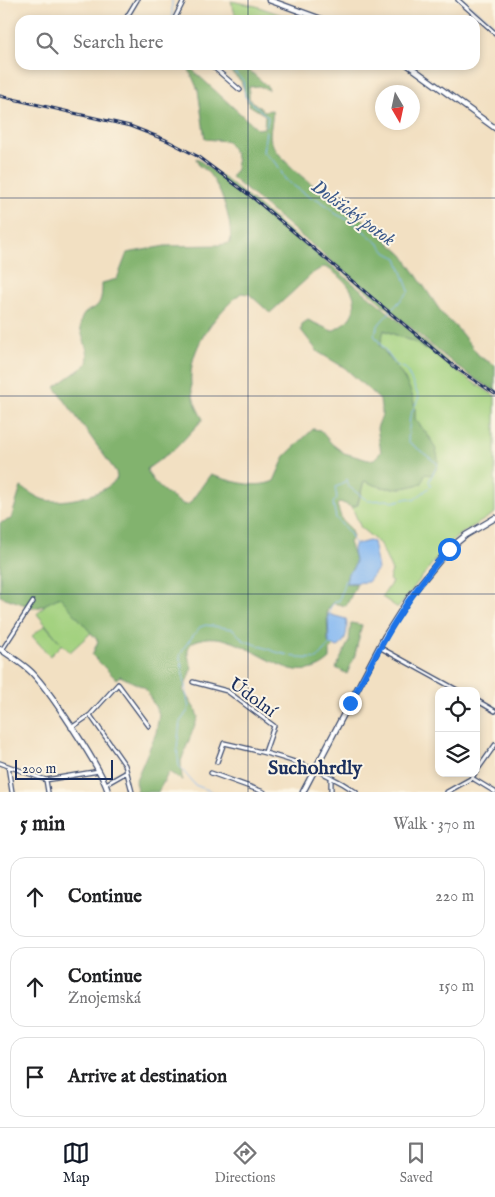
<!DOCTYPE html>
<html lang="en">
<head>
<meta charset="utf-8">
<style>
	:root { --surface:#fff; --page:#f6f6f6; --text:#202124; --muted:#757577; --line:#e0e0e0; --accent:#111827 }
	body { margin:0; font-family:"IM FELL English",serif; background:var(--page); color:var(--text) }
	.controls { position:absolute; right:15px; bottom:15px; display:grid; overflow:hidden; border-radius:10px; box-shadow:0 2px 8px #0003 }
	.controls button { width:45px; height:45px; display:grid; place-items:center; padding:0; border:0; border-bottom:1px solid var(--line); background:var(--surface); color:var(--text); font:25px sans-serif }
	.compass { position:absolute; left:375px; top:85px; width:45px; height:45px; border-radius:50%; background:var(--surface); box-shadow:0 2px 8px #0003; rotate:171deg }
	.scale { position:absolute; left:15px; bottom:12px; width:98px; box-sizing:border-box; padding-left:5px; border:2px solid #1b2f5e; border-top:0; font-size:14px; line-height:18px; white-space:nowrap; color:#1b2f5e; -webkit-text-stroke:4px #fcf5e5; paint-order:stroke }
	.stop { position:absolute; width:15px; height:15px; margin:-11px; border:4px solid #1a73e8; border-radius:50%; background:#fff }
	.stop.end { background:#1a73e8; border-color:#fff; box-shadow:0 1px 5px #0008 }
	.list { margin:0; padding:0; list-style:none }
	h2 { display:flex; justify-content:space-between; align-items:center; height:65px; margin:0; padding:0 20px; font-size:21px }
	h2 small { font-size:16px; font-weight:400; color:var(--muted) }
	.list li { display:grid; grid-template-columns:32px 1fr auto; gap:15px; align-items:center; box-sizing:border-box; height:80px; margin:0 10px 10px; padding:0 10px; border:1px solid var(--line); border-radius:15px }
	.list b { display:block; font-size:19px; white-space:nowrap }
	.list p { margin:0; font-size:16px; white-space:nowrap; color:var(--muted) }
	.list em { font-size:16px; font-style:normal; color:var(--muted) }
	.icon { flex:none; width:28px; height:28px; fill:none; stroke:currentColor; stroke-width:2; stroke-linecap:round; stroke-linejoin:round }
	.map { position:relative; flex:none; width:495px; height:792px; overflow:hidden }
	.search { position:absolute; background:var(--surface); box-shadow:0 2px 8px #0003; left:15px; right:15px; top:15px; height:55px; display:flex; align-items:center; gap:12px; box-sizing:border-box; padding:0 18px; border-radius:15px; color:var(--muted); font-size:19px }
	.sheet { height:335px; background:var(--surface) }
	nav { display:flex; justify-content:space-around; align-items:center; box-sizing:border-box; height:70px; border-top:1px solid var(--line); background:var(--surface); font-size:14px; color:var(--muted) }
	nav a { display:grid; justify-items:center; gap:2px }
	nav .on { color:var(--accent) }
	.map>svg:first-child { display:block }
	.green { fill:#a3d17f; stroke:#5f806e }
	.forest { fill:#82b36e; stroke:#4e7166; fill-rule:evenodd }
	.water { fill:#84b8f2; stroke:#5074a8 }
	.lines { fill:none; stroke-linecap:round; stroke-linejoin:round }
	.stream { stroke:#84b8f2; stroke-width:1 }
	.street-casing { stroke:#3b4a6d; stroke-width:5.5 }
	.secondary-casing { stroke:#3b4a6d; stroke-width:7 }
	.street { stroke:#fff; stroke-width:3 }
	.secondary { stroke:#fff; stroke-width:4.5 }
	.rail-casing { stroke:#1b2f5e; stroke-width:3 }
	.rail { stroke:#fcf5e5; stroke-width:1; stroke-dasharray:4; stroke-linecap:butt }
	.route { stroke:#1a73e8; stroke-width:6 }
	.grid { fill:none; stroke:#1b2f5e; stroke-width:1; stroke-opacity:0.55 }
	.labels { text-anchor:middle; stroke-width:4; stroke-linejoin:round; paint-order:stroke }
	.street-label { font-size:18px; fill:#1b2f5e; stroke:#fcf5e5 }
	.water-label { font-size:19px; font-style:italic; fill:#3a588a; stroke:#fcf5e5 }
	.quarter-label { font-size:20px; font-weight:bold; fill:#1b2f5e; stroke:#fcf5e5 }
</style>
</head>
<body>
<div class="map">
<svg width="495" height="792" viewBox="0 0 495 792">
	<rect width="100%" height="100%" fill="#fcf5e5"/>
	<filter id="ink" filterUnits="userSpaceOnUse"><feTurbulence type="fractalNoise" baseFrequency=".02" numOctaves="2"/><feDisplacementMap in="SourceGraphic" scale="10" xChannelSelector="R" yChannelSelector="G"/><feConvolveMatrix kernelMatrix="1 2 1 2 8 2 1 2 1" color-interpolation-filters="sRGB"/></filter>
	<filter id="wash" filterUnits="userSpaceOnUse"><feTurbulence type="fractalNoise" baseFrequency=".0096" numOctaves="4" result="noise"/><feDisplacementMap in="SourceGraphic" scale="20" xChannelSelector="R" yChannelSelector="G"/><feGaussianBlur stdDeviation="1.12" result="paint"/><feColorMatrix in="noise" values="0 0 0 0 0 0 0 0 0 0 0 0 0 0 0 0 0 1.4 0 .05"/><feComposite in="paint" operator="in"/></filter>
	<g filter="url(#wash)">
		<rect width="100%" height="100%" fill="#f2e0c2"/>
		<path class="green" d="M231,1L256,6L296,20H237Z
			M383,330L416,343L424,349L431,347L462,375L495,396V513L459,535L445,547L398,608L382,597L392,582L389,580L392,571L380,544L361,528L352,507L358,505L364,481C387,490 398,491 422,483L431,439L415,419C417,389 398,369 380,346Z
			M58,590L93,631L70,652L62,644L50,656L32,636L45,625L60,642L37,614Z"/>
		<path class="forest" d="M187,65L257,129L264,128L265,115L249,105L241,81L223,65C247,65 251,72 268,87L269,90L259,86L249,87V99L264,111L272,110C274,119 268,132 271,141C277,157 308,183 323,192C334,197 341,196 349,207L403,255L443,315L457,328L480,357L495,365V391L475,379L454,364L231,177C242,166 235,151 227,141L205,139L198,90Z
			M196,158L228,181L431,347L424,349L416,343L384,330L380,346C398,369 417,389 415,419C426,433 449,457 432,475L425,474L422,483C398,491 387,490 364,481L357,505L352,507L340,502L337,505L342,520L350,528L353,537L349,542C352,554 361,562 348,573L346,583L357,584L346,606L333,603L327,611L328,642L334,646L330,650V659C319,669 306,673 291,669C262,661 229,629 198,640C183,645 188,657 192,668L183,690L196,711L198,717L181,761L182,780L169,772L158,792H138L135,782L156,733L159,714L145,688L120,676L116,679L92,655L98,641L60,597L40,607L34,608L0,596V523L11,519L21,487C28,491 37,498 45,500C64,504 106,495 117,478L116,472L55,387L86,365C93,351 77,334 81,320C87,302 103,318 102,283L117,279L127,253L165,246L219,245L230,243C234,224 218,173 199,166ZM323,267C330,268 334,273 340,277C362,296 359,319 332,331L308,320L302,324L301,330L318,352L345,368L380,400L382,415L377,428L381,452L374,459L368,460L344,453L332,444L320,430L313,429L285,456L274,481C254,490 230,480 210,475L189,504L185,505C173,499 150,483 147,469L176,448L203,419C173,371 203,325 241,293L249,294L270,313L313,273Z
			M351,623L362,625L355,655L347,674L336,668L349,641Z"/>
		<path class="water" d="M369,541L373,542L378,569L368,582L346,583L348,573C362,562 350,557 354,545Z
			M328,614L346,619C348,627 347,642 338,647L329,644Z"/>
		<g class="lines">
			<path class="stream" d="M462,0L488,19L495,28
				M172,20V0
				M220,65L229,68L243,80L245,97L268,117L263,152L277,164L285,179L291,184L311,198L317,199L328,206L336,214L354,223L378,243L387,253L397,258L409,291L379,324L374,335L396,365L406,369L419,397L410,416L408,439L409,442L438,464L429,481L431,486L414,500L409,498L393,502L387,500L368,501L348,486L347,479L341,485L335,487L337,498L333,503L336,518L351,535L355,546
				M330,615V608L336,601H339L345,580
				M213,792L195,785L179,766L177,749L180,722L189,709L180,656L185,646L200,627L206,625L233,629L243,640L276,652L300,658L317,659L330,644"/>
		</g>
	</g>
	<g filter="url(#ink)">
		<g class="lines">
			<defs>
				<path id="street" d="M458,0L495,33
					M125,20L137,0
					M174,20L184,0
					M211,65L240,90
					M379,647L459,691
					M2,650L33,602
					M193,682L227,691L274,726L265,752
					M476,700L495,711
					M90,715L125,765L132,792
					M71,728L90,715L118,684L149,726
					M217,762L224,743C269,753 317,765 356,792
					M0,763L46,780
					M8,766L12,792
					M476,772L495,745
					M211,773L264,792
					M472,778L495,792
					M106,784L127,772
					M48,792L46,780L99,771
					M331,792V777
					M447,792L472,778L475,773"/>
				<path id="secondary" d="M269,0L324,20
					M408,65L495,128
					M0,649C9,655 20,662 28,669C46,684 103,771 108,792
					M303,792L385,636L411,595L449,549L466,535L495,518"/>
			</defs>
			<use href="#street" class="street-casing"/>
			<use href="#secondary" class="secondary-casing"/>
			<use href="#street" class="street"/>
			<use href="#secondary" class="secondary"/>
			<defs>
				<path id="rail" d="M0,96L130,126L166,140L197,156L252,197L456,368L495,394"/>
			</defs>
			<use href="#rail" class="rail-casing"/>
			<use href="#rail" class="rail"/>
		</g>
	</g>
	<g class="lines" filter="url(#ink)">
		<path class="route" d="M350,703C379,648 407,595 449,549"/>
	</g>
	<path class="grid" d="M248,0V20M248,65V792M0,198H495M0,396H495M0,594H495"/>
	<g class="labels">
		<g class="street-label">
			<text transform="translate(253 697) rotate(36)" y="6">Údolní</text>
		</g>
		<g class="water-label">
			<text transform="translate(354 212) rotate(36)" y="7">Dobšický potok</text>
		</g>
		<g class="quarter-label">
			<text x="315" y="774">Suchohrdly</text>
		</g>
	</g>
</svg>
<div class="controls">
<button><svg class="icon" aria-label="locate" viewBox="0 0 24 24"><circle cx="12" cy="12" r="6"/><path d="M12 2v4M12 18v4M2 12h4M18 12h4"/></svg></button>
<button><svg class="icon" aria-label="layers" viewBox="0 0 24 24"><path d="M12 4l9 5-9 5-9-5zM3 14l9 5 9-5"/></svg></button>
</div>
<svg class="compass" viewBox="-18 -18 36 36"><path d="M0-13l5 13h-10z" fill="#e53935"/><path d="M0 13l5-13h-10z" fill="#757577"/></svg>
<div class="scale">200 m</div>
<div class="stop" style="left:449px;top:549px"></div>
<div class="stop end" style="left:350px;top:703px"></div>
<div class="search"><svg class="icon" aria-label="search" viewBox="0 0 24 24"><circle cx="10" cy="10" r="6"/><path d="M15 15l6 6"/></svg>Search here</div>
</div>
<section class="sheet">
<h2>5 min<small>Walk · 370 m</small></h2>
<ul class="list">
<li><svg class="icon" aria-label="ahead" viewBox="0 0 24 24"><path d="M12 20V5M6 11l6-6 6 6"/></svg><div><b>Continue</b></div><em>220 m</em></li>
<li><svg class="icon" aria-label="ahead" viewBox="0 0 24 24"><path d="M12 20V5M6 11l6-6 6 6"/></svg><div><b>Continue</b><p>Znojemská</p></div><em>150 m</em></li>
<li><svg class="icon" aria-label="arrive" viewBox="0 0 24 24"><path d="M6 21V4h12l-3 4 3 4H6"/></svg><div><b>Arrive at destination</b></div></li>
</ul>
</section>
<nav>
<a class="on"><svg class="icon" aria-label="map" viewBox="0 0 24 24"><path d="M3 6l6-2 6 2 6-2v14l-6 2-6-2-6 2zM9 4v14M15 6v14"/></svg>Map</a>
<a><svg class="icon" aria-label="directions" viewBox="0 0 24 24"><path d="M12 3l9 9-9 9-9-9zM9 14v-3h6M13 9l2 2-2 2"/></svg>Directions</a>
<a><svg class="icon" aria-label="saved" viewBox="0 0 24 24"><path d="M7 4h10v16l-5-4-5 4z"/></svg>Saved</a>
</nav>
</body>
</html>
